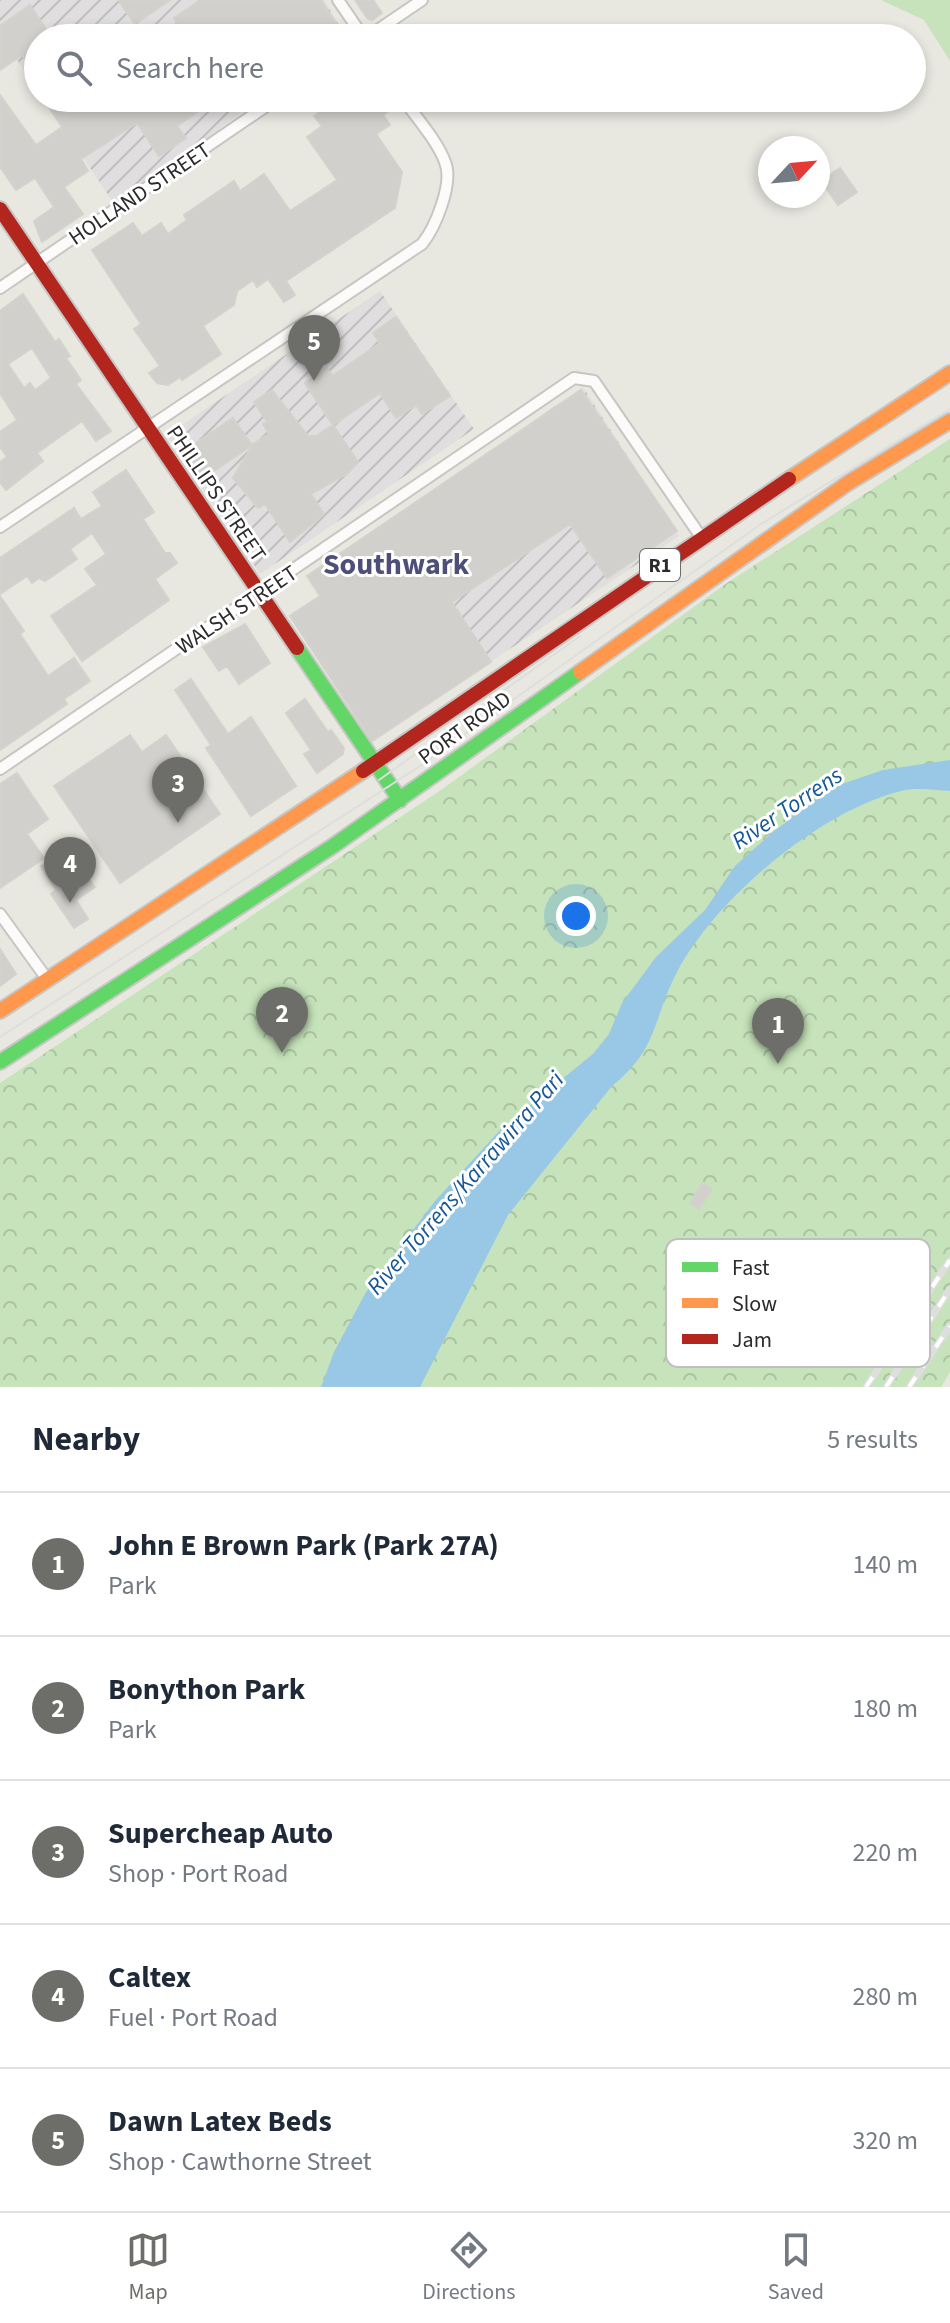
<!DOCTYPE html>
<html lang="en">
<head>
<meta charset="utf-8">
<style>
	:root { --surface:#fff; --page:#f2f2f3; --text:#1f2937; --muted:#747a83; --line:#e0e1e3; --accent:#6d6d6a }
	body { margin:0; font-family:"Source Sans 3",sans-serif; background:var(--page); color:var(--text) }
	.compass { position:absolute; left:758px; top:136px; width:72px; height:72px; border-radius:50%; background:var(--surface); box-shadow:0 4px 12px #0003; rotate:64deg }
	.you { position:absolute; left:576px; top:916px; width:28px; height:28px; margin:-20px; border:6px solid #fff; border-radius:50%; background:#1a73e8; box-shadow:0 0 0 12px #1a73e833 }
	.badge { display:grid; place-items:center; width:52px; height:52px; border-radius:50%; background:var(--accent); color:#fff; font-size:26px; font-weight:700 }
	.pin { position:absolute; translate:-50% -66px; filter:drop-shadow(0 2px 4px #0008) }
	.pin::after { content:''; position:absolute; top:42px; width:28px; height:24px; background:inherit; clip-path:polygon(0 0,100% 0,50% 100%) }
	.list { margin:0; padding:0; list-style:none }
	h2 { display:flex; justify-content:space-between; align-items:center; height:104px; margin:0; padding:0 32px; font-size:34px }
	h2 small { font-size:26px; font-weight:400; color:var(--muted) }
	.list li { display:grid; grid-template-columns:52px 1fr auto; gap:24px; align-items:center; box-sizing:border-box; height:144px; padding:0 32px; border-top:2px solid var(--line) }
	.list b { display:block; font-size:30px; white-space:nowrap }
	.list p { margin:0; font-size:26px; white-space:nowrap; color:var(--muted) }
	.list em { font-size:26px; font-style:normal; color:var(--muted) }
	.icon { flex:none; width:44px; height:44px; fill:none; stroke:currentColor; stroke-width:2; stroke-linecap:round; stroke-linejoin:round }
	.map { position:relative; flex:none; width:950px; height:1387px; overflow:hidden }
	.search { position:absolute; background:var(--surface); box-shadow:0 4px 12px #0003; left:24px; right:24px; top:24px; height:88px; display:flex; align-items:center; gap:20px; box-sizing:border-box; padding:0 28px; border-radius:44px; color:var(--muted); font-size:30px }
	.sheet { height:824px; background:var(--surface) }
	nav { display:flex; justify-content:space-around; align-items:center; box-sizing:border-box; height:112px; border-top:2px solid var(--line); background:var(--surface); font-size:22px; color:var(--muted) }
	nav a { display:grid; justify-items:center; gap:4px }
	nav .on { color:var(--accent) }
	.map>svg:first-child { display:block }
	.industrial { fill:url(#industrial-furrows) }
	.park { fill:url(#park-crowns) }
	.garden { fill:#c6e3bb }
	.water { fill:#98c8e6 }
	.building { fill:#d1d0cc; stroke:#d3d2cc; stroke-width:2; fill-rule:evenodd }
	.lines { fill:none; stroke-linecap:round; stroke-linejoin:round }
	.street-casing { stroke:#c6c6c5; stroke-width:14 }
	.fast-casing { stroke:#c6c6c5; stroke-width:18 }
	.slow-casing { stroke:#c6c6c5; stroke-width:18 }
	.jam-casing { stroke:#c6c6c5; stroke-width:18 }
	.street { stroke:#fcfbfa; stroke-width:10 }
	.fast { stroke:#63d668; stroke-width:14 }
	.slow { stroke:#ff974d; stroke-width:14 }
	.jam { stroke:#b3261e; stroke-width:14 }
	.tram { stroke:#dedede; stroke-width:2 }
	.rail-casing { stroke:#dedede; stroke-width:7 }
	.rail { stroke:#fff; stroke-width:4; stroke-dasharray:12; stroke-linecap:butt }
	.labels { text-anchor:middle; stroke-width:6; stroke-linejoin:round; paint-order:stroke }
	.shield { fill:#fff; stroke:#6b6b6b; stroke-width:2 }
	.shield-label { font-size:20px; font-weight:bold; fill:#2b2b2b }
	.street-label { font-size:22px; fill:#2b2b2b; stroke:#fff }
	.water-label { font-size:24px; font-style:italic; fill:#145796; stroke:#fff }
	.district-label { font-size:30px; font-weight:bold; fill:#4d4f79; stroke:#fff }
	.key { fill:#fff; stroke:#bfbfbf; stroke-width:2 }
	.key-label { font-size:22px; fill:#2b2b2b }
</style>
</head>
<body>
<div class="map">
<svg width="950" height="1387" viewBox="0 0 950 1387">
	<defs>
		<pattern id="industrial-furrows" width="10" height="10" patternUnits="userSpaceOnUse" patternTransform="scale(2)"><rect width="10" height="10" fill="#e0dedf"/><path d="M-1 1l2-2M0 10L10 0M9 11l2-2" fill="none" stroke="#c0bfc0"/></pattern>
		<pattern id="park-crowns" width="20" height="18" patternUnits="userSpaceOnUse" patternTransform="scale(2)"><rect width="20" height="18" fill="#c6e3bb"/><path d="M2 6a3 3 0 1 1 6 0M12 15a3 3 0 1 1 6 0" fill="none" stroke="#aac3a1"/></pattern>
	</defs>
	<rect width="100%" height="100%" fill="#e8e7e0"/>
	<path class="industrial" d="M0,0H324L344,33L337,38H38V91L0,35Z
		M43,98H260L117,208Z
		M380,291L474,429L260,574L167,435Z
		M583,387L679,536L387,731L366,728L291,613L320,596L307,576Z"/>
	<path class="park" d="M950,439V1372L941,1387H0V1083L441,790L727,583Z"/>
	<path class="garden" d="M881,0H950V61L924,20Z"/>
	<path class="water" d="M950,760V791C934,790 917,787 901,791C820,811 716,898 677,972C652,1020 659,1048 612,1086L508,1215L420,1387H321L334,1352L366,1292L435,1201L502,1128L593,1054L609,1034L622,1003L656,957L705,910L735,866L774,831L836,786L883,770Z"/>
	<path class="building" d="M118,0H170L135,24Z
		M201,0H321L342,33L335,38H188L174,18Z
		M355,0H373L382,13L372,20L367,18Z
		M30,5L52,38H38V79L22,55L0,70V26Z
		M0,95L36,145L62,127L47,104L57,98H205L209,104L177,126L186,138L159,156L137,123L81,159L88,171L64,187L83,214L42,242L34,221L54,207L35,178L16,190L0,167Z
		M342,98H381L390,110L383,115L390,125L376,134L402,172L395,208L286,281L295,295L284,302L268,279L257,287L253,280L237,291L234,305L203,326L221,354L182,380L180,377L168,385L157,383L149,373L160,366L134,329L141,324L92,250L133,223L142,236L161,223L168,234L187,220L184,215L234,181L240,191L264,174L290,211L337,180L307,137L322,126L314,116Z
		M840,168L857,192L838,205L821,181Z
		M23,294L55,342L59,339L70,356L66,358L81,380L76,384L111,431L96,441L82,421L37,453L43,461L6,490L0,482V462L7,457L0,447V432L17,420L0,393V311ZM32,348L51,378L35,390L30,383L24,388L8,364Z
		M396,317L450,396L422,414L416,405L396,418L380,393L333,425L305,383L327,368L332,376L380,343L373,333Z
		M272,390L308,436H316L333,425L358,462L348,473L311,494L324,514L290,542L265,504L258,508L233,478L253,444L269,434L263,424L267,422L254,402Z
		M581,390L677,531L607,578L570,524L452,602L491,662L372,741L290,616L320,596L307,576Z
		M233,418L252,445L199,481L180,454Z
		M126,470L154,512L143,519L165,553H170L177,563L155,579L169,600L82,661L51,616L97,585L85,569L106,554L92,533L70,549L77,559L45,581L39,578L32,583L27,576L0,594V558L74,508L81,519L102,506L93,492Z
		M0,596L24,631L20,634L48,676L74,658L90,681L64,699L67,704L0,750Z
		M245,624L270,663L239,684L227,666L219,671L203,647Z
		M191,679L228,734L251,717L296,786L251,816L206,748L211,745L175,690Z
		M305,699L328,732L331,730L344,748L343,754L317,773L304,754L311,750L286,713Z
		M130,735L142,752L166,735L220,814L120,883L54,786Z
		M17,773L48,819L27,834L44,858L0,888V784Z
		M65,851L95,887L76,900L88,919L74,928L51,894L56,890L41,866Z
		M0,949L16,974L0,986Z
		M702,1183L712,1189L699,1209L690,1203Z"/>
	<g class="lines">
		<defs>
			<path id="street" d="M338,0L364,38
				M366,38L422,0
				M0,288L278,98
				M0,527L422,244C435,228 454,183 445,162C437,140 416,118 403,98
				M0,769L574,378L594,381L701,537
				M0,914L47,979"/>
			<path id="fast" d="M297,648L400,800
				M0,1062L333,846L580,672"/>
			<path id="slow" d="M789,479L950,373
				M580,672L848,483L950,421
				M0,1011L363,771"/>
			<path id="jam" d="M0,209L297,648
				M363,771L789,479"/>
		</defs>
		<use href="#street" class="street-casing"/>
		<use href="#fast" class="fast-casing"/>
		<use href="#slow" class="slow-casing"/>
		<use href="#jam" class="jam-casing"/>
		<use href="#street" class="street"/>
		<use href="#fast" class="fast"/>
		<use href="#slow" class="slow"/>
		<use href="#jam" class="jam"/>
		<path class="tram" d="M379,780L580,636
			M0,1037L414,770L761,524L950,409"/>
		<defs>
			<path id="rail" d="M866,1387L950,1260
				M886,1387L950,1289
				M909,1387L950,1326"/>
		</defs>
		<use href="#rail" class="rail-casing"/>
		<use href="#rail" class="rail"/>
	</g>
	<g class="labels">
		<rect class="shield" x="640" y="549" width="40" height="32" rx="6"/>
		<g class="shield-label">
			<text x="660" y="572">R1</text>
		</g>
		<g class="street-label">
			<text transform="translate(139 193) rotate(-34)" y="8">HOLLAND STREET</text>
			<text transform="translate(217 493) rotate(56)" y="8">PHILLIPS STREET</text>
			<text transform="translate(236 609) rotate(-34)" y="8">WALSH STREET</text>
			<text transform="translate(464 727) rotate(-36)" y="8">PORT ROAD</text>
		</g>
		<g class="water-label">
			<text transform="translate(787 808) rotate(-34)" y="8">River Torrens</text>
			<text transform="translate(465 1183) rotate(-49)" y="8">River Torrens/Karrawirra Pari</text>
		</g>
		<g class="district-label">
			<text x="396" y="574">Southwark</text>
		</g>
	</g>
	<rect x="666" y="1239" width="264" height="128" rx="12" class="key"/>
	<rect x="682" y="1262" width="36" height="10" fill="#63d668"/>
	<rect x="682" y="1298" width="36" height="10" fill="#ff974d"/>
	<rect x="682" y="1334" width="36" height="10" fill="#b3261e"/>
	<g class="key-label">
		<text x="732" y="1275">Fast</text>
		<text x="732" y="1311">Slow</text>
		<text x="732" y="1347">Jam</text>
	</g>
</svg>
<svg class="compass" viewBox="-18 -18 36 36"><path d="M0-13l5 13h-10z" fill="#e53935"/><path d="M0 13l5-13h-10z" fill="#747a83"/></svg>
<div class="you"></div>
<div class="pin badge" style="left:778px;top:1064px">1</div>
<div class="pin badge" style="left:282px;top:1053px">2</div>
<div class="pin badge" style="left:178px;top:823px">3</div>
<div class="pin badge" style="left:70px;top:903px">4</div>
<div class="pin badge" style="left:314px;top:381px">5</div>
<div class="search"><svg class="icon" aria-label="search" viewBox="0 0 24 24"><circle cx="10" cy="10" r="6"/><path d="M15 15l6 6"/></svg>Search here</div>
</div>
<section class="sheet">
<h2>Nearby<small>5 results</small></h2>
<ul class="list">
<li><span class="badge">1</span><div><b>John E Brown Park (Park 27A)</b><p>Park</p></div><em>140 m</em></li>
<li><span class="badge">2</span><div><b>Bonython Park</b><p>Park</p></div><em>180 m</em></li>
<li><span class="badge">3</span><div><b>Supercheap Auto</b><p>Shop · Port Road</p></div><em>220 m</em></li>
<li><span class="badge">4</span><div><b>Caltex</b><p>Fuel · Port Road</p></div><em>280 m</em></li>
<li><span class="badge">5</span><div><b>Dawn Latex Beds</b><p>Shop · Cawthorne Street</p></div><em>320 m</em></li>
</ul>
</section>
<nav>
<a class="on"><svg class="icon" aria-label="map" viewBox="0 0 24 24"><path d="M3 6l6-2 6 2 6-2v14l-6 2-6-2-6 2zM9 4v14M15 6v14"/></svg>Map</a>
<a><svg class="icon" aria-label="directions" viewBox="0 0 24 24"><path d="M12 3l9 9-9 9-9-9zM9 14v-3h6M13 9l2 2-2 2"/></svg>Directions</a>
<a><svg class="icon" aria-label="saved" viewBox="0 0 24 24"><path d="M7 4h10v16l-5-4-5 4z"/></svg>Saved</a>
</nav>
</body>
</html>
